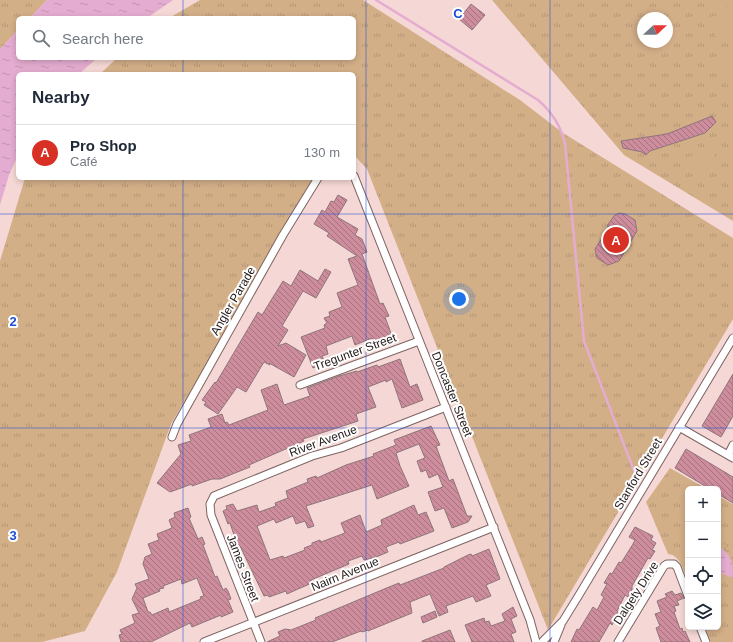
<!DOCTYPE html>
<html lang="en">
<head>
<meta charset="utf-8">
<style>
	:root { --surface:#fff; --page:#f6f6f7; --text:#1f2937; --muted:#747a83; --line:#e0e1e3; --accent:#d93025 }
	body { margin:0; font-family:Helvetica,sans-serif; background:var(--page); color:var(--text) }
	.controls { position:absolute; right:12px; bottom:12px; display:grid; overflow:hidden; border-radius:6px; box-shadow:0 2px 6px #0003 }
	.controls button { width:36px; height:36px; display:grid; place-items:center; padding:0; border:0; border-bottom:1px solid var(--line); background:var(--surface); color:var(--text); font:20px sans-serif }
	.compass { position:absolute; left:637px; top:12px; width:36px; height:36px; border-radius:50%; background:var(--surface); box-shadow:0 2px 6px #0003; rotate:68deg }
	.you { position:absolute; left:459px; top:299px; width:14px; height:14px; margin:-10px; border:3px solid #fff; border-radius:50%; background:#1a73e8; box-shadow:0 0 0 6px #1a73e833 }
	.badge { display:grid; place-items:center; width:26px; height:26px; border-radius:50%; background:var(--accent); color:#fff; font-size:13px; font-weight:700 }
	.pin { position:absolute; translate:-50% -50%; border:2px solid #fff; box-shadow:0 1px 4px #0006 }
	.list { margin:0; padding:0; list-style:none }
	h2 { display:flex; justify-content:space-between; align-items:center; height:52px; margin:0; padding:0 16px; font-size:17px }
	h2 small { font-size:13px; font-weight:400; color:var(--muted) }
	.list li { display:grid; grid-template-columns:26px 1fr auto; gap:12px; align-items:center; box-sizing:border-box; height:56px; padding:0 16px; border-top:1px solid var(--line) }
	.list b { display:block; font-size:15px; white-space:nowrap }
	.list p { margin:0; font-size:13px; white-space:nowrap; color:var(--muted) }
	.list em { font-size:13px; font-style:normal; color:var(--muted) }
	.icon { flex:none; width:22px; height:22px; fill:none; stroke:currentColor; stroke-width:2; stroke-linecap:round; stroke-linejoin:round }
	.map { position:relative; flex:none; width:733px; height:642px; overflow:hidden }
	.search { position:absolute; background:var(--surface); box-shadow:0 2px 6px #0003; left:16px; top:16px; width:340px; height:44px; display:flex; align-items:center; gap:10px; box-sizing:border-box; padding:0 14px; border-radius:6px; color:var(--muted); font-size:15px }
	.panel { position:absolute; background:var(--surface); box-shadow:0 2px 6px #0003; left:16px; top:72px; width:340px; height:108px; border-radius:6px }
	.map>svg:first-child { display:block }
	.grass { fill:url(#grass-tufts); fill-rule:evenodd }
	.wetland { fill:url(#wetland-marsh) }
	.garden { fill:#d3af88 }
	.water { fill:url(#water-ripples) }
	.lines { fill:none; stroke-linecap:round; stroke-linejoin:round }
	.stream { stroke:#e4acd0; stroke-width:2.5 }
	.building { fill:url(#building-back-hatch); stroke:#8f757b; fill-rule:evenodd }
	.street-casing { stroke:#7e6462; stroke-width:9 }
	.street { stroke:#fff; stroke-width:7 }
	.grid { fill:none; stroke:#1d4ed8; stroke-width:1; stroke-opacity:0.55 }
	.labels { text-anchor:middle; stroke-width:4; stroke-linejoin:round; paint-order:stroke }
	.street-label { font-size:12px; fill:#241a19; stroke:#fff }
	.grid-label { font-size:13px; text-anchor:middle; font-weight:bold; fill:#1d4ed8; stroke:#fff; stroke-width:4; stroke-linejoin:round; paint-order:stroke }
</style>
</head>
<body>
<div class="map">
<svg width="733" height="642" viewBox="0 0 733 642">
	<defs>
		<pattern id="grass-tufts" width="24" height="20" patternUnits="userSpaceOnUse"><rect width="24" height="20" fill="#d3af88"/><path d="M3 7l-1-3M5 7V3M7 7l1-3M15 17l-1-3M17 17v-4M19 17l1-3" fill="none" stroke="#b59675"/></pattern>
		<pattern id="wetland-marsh" width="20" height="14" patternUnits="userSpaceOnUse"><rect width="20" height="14" fill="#d3af88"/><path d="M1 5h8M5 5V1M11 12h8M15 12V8" fill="none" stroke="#b59675"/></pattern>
		<pattern id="water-ripples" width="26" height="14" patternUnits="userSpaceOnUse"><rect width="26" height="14" fill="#e4acd0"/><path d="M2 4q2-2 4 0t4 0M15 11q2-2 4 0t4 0" fill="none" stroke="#c393b2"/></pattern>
		<pattern id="building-back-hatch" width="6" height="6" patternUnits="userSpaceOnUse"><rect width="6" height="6" fill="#cd8d9d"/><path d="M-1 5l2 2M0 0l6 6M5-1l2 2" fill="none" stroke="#a6727f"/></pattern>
	</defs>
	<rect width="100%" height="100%" fill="#f5d8d5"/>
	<path class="grass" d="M0,0H47L30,18H18V30L0,49Z
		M200,0H363L520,100L563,133L733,238V319L548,630L367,169L354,155V74H100L117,58H354V18H169Z
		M492,0H733V221L624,155ZM643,18H667V42H643Z
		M25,178H316L171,424L117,572L85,631L42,642H0V261Z
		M670,468L707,489H688V583C684,573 681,555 668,554L646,502Z
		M718,496L733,504V642H711L705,627H718Z"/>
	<path class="wetland" d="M718,541L723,543L733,553V578L718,572Z"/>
	<path class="garden" d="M707,0H733V5L709,11Z
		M733,12V31L715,36L710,17Z
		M733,47V67L723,70L718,51Z
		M733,73V93L730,94L725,75Z
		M714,151L717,165L687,172L683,158Z"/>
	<path class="water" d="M47,0H173L147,18H30Z
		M18,30V58H97L79,74H18V155L9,175L0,205V49Z
		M718,546C732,555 733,562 733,578L718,572Z"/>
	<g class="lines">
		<path class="stream" d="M376,0L538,100C552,112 561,126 565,144L584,341L638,481"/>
	</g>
	<path class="building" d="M471,4L485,15L472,30L459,19Z
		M712,116L716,122L705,133L650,151L646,155L642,152L623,148L621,141L667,134Z
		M338,195L347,200L337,217L358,229L355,235L362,239L367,252L362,254L380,304L383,303L389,316L385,317L392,336L374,343L372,338L355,345L352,336L326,346L328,354L322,356L325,363L313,368L301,337L325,328L324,325L327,323L324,318L330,316L329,312L342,307L337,293L358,285L348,259L357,256L327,236L329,233L314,224L322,210L325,212L331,201L334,202Z
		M619,213L625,214L635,220L637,231L619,261L608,265L597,258L595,249L609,227L607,226L614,216Z
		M325,269L331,272L316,298L303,291L282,326L288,330L278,346L286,343L306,355L294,377L269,363L270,365L264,362L246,392L237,387L218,414L204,405L206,402L202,400L215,382L216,383L258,312L262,315L283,281L291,286L300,270L318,281Z
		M400,359L410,387L417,384L423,400L402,408L392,379L386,382V380L368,387L376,407L356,414L358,421L303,439L304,441L249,465L250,467L220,479H212L192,486V484L170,492L157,483L181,454L178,445L191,441L189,435L211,427L208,419L222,414L225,423L227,422L229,425L268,410L261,390L277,384L284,405L310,396L307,388L339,376L357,371V372L377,365L378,367Z
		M733,374V416L721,437L702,426Z
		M431,426L440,445L436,446L449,481L453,479L467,516H472L468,522L452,528L444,508L435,511L428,492L443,487L438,474L429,478L426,470L421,472L417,461L425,458L419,444L396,453L400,466L409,486L377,499L372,485L306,506L314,526L308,528L305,521L296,524L293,516L276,523L274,519L257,526L270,560L283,556L284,558L305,550L304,548L312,545V543L320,540L321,542L345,533L341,523L360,515L366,532L382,525L381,520L414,505L418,515L426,512L434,531L400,544L399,542L386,547L388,552L376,557L364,560L362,556L348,561L349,564L311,580L312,583L298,589L287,594L286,591L269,597L268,595L264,596L240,546L238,547L230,523L228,524L223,511L227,509L226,506L233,504L237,511L257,505L259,512L276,506L275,503L288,498L286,491L308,482L307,479L316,476L317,478L346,465L374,456L373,454L396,445L394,440Z
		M686,449L733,477V503L718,494L721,489H710L675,468Z
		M188,508L191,517L189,518L198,539L202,537L205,544L203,545L215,577L217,576L223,590L226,588L228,591L231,599L228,600L233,612L221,617V615L192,627L190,623L151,642H121L119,635L122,634L120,630L135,623L132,615L139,613L132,599L137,588L135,584L149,579L143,564L145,557L152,554L148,544L159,540L157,534L172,528L169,520L175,517L174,513ZM197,578L204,596L200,597L201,599L169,612L168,608L152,615L150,612H148L143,598L160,591L159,589L164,588L163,586L181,579L182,584Z
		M635,527L653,536L651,540L656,543L652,550L655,551L650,559L648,558L632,586V590L628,597L625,595L617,611L618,612V615L612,625L610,623L599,642H571L577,629L579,630L593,607L597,610L604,597L601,595L607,584L604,583L610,573L612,574L619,562L621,563L633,544L635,540L629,537Z
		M489,549L500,579L486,585L491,596L476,602L473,596L446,606L448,612L439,616L430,594L410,602L412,613L368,631V630L362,632L361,631L332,642H267L280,636L278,632L285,629L291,630L316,620L315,618L389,587L399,583L400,585L444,568V567L468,555L471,554L472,556Z
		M672,591L675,595L681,593L684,598L677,601L679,605L674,606L676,611L674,612L680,629L682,628L683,632L685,631L690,642H661L656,628L660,626L655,614L661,612L657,601L667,597L665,594Z
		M513,607L517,616L511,619L516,632L511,634L514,642H472L465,625L484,618L485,622L489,621L491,626L505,621L502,614Z
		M435,611L437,617L423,623L421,617Z
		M450,630L455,642H422V641Z"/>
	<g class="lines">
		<defs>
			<path id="street" d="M354,176L530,620L536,642
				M300,385L419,341
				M679,427L733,458
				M172,437L177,424L283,235L318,178
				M728,455L733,445
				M700,627L706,642
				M543,641L563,621L579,595L733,338
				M204,642L494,527
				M261,642L211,515L210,504L214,496L312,456L341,448L446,407
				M554,642L561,625
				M618,642L664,566L667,564H674L677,567L688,596"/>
		</defs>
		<use href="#street" class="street-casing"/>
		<use href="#street" class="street"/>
	</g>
	<path class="grid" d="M183,0V18M366,0V642M550,0V642M183,58V74M183,178V642M0,214H733M0,428H733"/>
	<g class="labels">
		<g class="street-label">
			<text transform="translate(233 301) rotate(-60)" y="4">Angler Parade</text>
			<text transform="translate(355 352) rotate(-20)" y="4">Tregunter Street</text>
			<text transform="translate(452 394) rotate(68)" y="4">Doncaster Street</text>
			<text transform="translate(323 441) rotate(-20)" y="4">River Avenue</text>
			<text transform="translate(638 474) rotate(-59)" y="4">Stanford Street</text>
			<text transform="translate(243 568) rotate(69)" y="4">James Street</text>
			<text transform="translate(345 574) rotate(-22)" y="4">Nairn Avenue</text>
			<text transform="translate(636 593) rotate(-57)" y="4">Dalgety Drive</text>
		</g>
	</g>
	<g class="grid-label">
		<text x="458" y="18">C</text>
		<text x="13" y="326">2</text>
		<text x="13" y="540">3</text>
	</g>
</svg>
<div class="controls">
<button>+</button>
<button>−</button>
<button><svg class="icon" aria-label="locate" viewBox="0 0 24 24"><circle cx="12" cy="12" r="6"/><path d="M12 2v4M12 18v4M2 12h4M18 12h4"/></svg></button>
<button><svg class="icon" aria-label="layers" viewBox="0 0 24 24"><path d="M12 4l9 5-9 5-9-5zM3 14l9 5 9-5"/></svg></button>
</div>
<svg class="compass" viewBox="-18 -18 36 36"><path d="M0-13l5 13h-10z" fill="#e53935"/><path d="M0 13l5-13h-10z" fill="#747a83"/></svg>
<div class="you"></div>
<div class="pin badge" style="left:616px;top:240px">A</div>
<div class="search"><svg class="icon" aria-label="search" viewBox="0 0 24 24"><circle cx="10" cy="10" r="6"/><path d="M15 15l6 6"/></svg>Search here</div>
<section class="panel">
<h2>Nearby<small></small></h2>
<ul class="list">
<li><span class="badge">A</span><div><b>Pro Shop</b><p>Café</p></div><em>130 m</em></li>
</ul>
</section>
</div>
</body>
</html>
